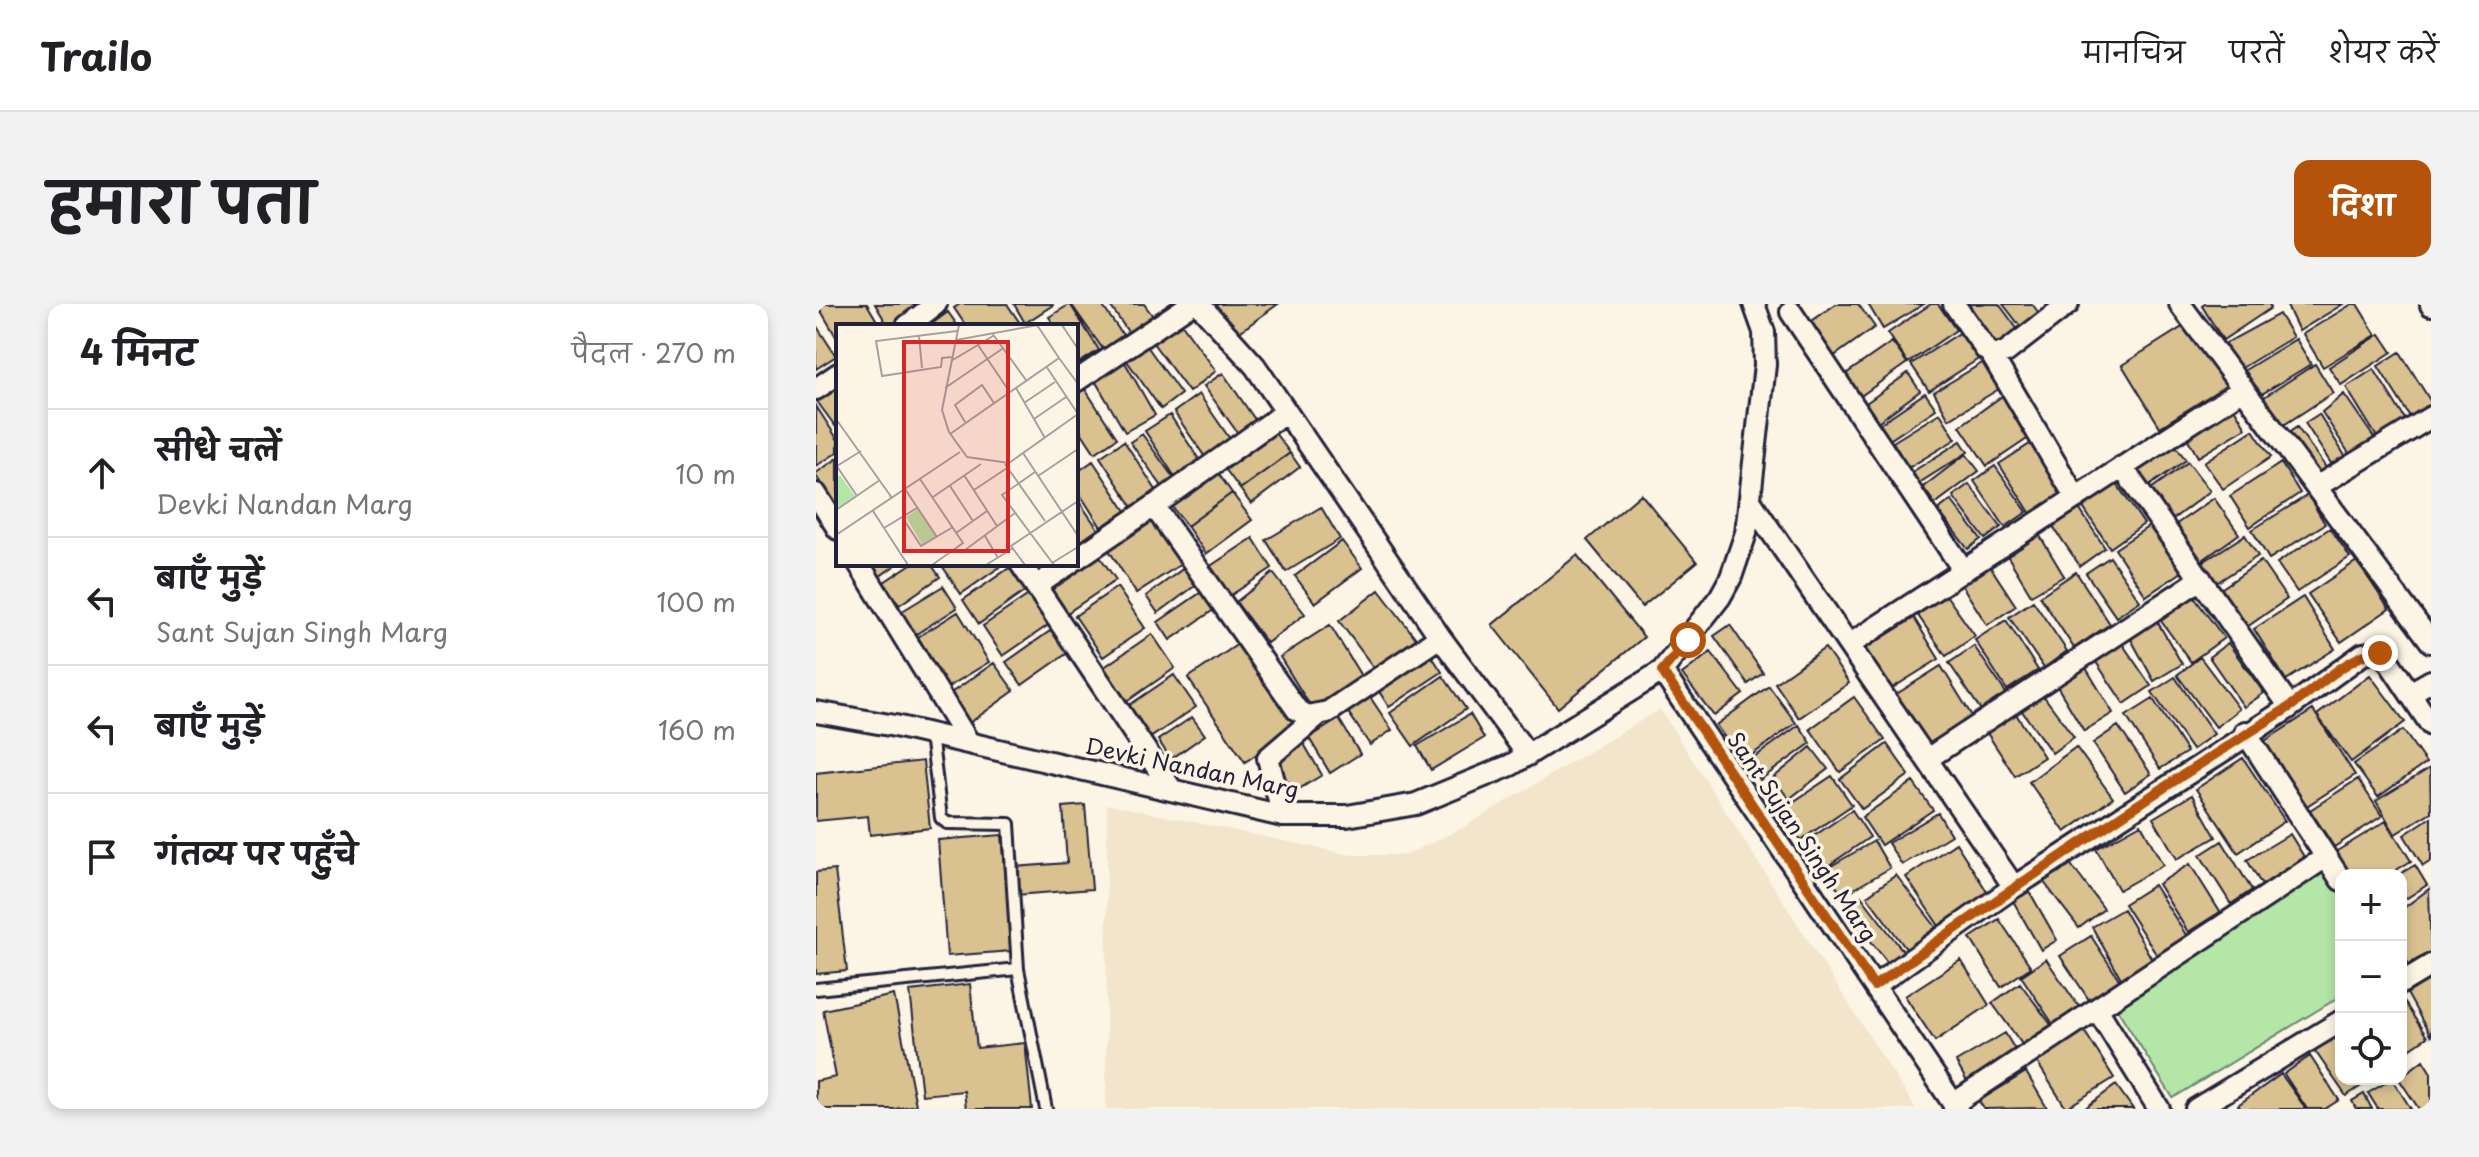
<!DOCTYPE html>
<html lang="hi">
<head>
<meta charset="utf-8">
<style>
	:root { --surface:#fff; --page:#f2f2f2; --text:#202124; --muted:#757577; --line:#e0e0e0; --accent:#b45309 }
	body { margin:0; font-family:"Playpen Sans","Playpen Sans Deva",sans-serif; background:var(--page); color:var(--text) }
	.controls { position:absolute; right:24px; bottom:24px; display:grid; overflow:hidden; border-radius:16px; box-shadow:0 4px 12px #0003 }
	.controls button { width:72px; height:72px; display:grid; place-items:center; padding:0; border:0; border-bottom:2px solid var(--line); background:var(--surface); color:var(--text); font:40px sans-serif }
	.stop { position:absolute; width:24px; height:24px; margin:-18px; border:6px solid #b45309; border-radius:50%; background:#fff }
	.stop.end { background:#b45309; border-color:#fff; box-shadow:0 2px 8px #0008 }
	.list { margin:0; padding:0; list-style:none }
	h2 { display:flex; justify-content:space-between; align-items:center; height:104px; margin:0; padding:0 32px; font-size:34px }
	h2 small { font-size:26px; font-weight:400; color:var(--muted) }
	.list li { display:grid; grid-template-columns:52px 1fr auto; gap:24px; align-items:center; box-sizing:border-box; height:128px; padding:0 32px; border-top:2px solid var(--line) }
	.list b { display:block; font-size:30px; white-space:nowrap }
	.list p { margin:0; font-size:26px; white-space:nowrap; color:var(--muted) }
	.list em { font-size:26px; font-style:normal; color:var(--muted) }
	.icon { flex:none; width:44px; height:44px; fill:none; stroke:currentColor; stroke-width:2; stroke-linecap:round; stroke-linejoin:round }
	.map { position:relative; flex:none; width:1615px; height:805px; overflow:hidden; border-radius:16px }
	header { display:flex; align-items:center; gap:48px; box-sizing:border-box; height:112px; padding:0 40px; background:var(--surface); border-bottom:2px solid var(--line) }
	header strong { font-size:38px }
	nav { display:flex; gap:44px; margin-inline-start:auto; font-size:28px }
	.intro { display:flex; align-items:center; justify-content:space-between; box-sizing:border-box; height:192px; padding:0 48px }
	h1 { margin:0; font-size:56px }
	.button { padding:20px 36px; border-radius:16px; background:var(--accent); color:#fff; font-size:28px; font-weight:700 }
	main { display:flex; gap:48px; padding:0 48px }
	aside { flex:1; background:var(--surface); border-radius:16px; box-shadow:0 4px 12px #0003 }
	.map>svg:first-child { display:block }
	.built { fill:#f2e5cc }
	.green { fill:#b4e6a7; stroke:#6b8471; stroke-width:2 }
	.building { fill:#d9c190; stroke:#22223b; stroke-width:2 }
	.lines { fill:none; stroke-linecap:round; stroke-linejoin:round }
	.lane-casing { stroke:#22223b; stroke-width:16 }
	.street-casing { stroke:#22223b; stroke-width:26 }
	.lane { stroke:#fcf5e5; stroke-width:10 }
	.street { stroke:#fcf5e5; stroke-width:20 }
	.route { stroke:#b45309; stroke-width:10 }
	.labels { text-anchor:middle; stroke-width:7; stroke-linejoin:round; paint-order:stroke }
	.street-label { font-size:22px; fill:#22223b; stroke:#fcf5e5 }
	.inset-road { fill:none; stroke:#a5a1a1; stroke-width:2 }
	.view { fill:#d62828; fill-opacity:0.15; stroke:#d62828; stroke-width:4 }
	.inset-edge { fill:none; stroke:#22223b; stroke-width:4 }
</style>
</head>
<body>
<header>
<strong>Trailo</strong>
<nav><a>मानचित्र</a><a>परतें</a><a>शेयर करें</a></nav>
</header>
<div class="intro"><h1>हमारा पता</h1><a class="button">दिशा</a></div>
<main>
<aside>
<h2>4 मिनट<small>पैदल · 270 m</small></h2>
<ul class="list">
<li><svg class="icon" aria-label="ahead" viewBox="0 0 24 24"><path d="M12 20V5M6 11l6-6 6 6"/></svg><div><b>सीधे चलें</b><p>Devki Nandan Marg</p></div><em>10 m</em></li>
<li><svg class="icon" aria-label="left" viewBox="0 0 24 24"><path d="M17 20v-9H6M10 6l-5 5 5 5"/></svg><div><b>बाएँ मुड़ें</b><p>Sant Sujan Singh Marg</p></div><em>100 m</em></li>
<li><svg class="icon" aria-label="left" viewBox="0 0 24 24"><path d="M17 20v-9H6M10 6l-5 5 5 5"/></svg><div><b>बाएँ मुड़ें</b></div><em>160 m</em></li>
<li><svg class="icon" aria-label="arrive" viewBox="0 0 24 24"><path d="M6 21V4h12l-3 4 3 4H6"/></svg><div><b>गंतव्य पर पहुँचे</b></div></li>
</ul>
</aside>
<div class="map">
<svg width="1615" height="805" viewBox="0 0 1615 805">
	<rect width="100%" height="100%" fill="#fcf5e5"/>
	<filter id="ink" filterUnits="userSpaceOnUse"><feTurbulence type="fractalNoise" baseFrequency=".0125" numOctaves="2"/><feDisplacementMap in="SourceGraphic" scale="16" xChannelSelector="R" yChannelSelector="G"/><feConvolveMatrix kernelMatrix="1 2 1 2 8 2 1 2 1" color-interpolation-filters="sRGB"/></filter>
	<g filter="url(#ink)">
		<path class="built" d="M844,405L1100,805H290L291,500L535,551H590L646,524Z"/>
		<path class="green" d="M1508,550L1525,577V692L1357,794L1296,697Z"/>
		<path class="building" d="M1,0H51L64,22H22V36Z
			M59,0H106L109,4L80,22H72Z
			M144,0H191L204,19L150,22L138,4Z
			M198,0H236L237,1L209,19Z
			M254,0L283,46L263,59L260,22H239L233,13Z
			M255,0H285L309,34L289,48Z
			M293,0H328L339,15L315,32Z
			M396,0H462L418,32Z
			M1020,0H1042L1059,23L1014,55L990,21Z
			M1052,0H1108L1067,25Z
			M1115,0H1122L1140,26L1092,59L1072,29Z
			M1144,0H1183L1205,30L1179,49Z
			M1187,0H1216L1226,13L1208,27Z
			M1389,0H1453L1455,4L1407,36L1386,2Z
			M1470,0H1527L1483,27Z
			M1536,0H1541L1560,31L1507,63L1487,30Z
			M132,8L142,22H113Z
			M1463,10L1477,33L1424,65L1408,40Z
			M1376,17L1414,79L1344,123L1306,61Z
			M365,19L400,67L373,88L337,39Z
			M0,21L20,52L0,65Z
			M1150,25L1167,52L1113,87L1095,60Z
			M1564,30L1576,48L1525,81L1513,63Z
			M1480,35L1495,60L1444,91L1429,66Z
			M1076,38L1091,59L1039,96L1024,74Z
			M331,42L365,90L345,105L311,57Z
			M1584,48L1615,98V107L1598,119L1562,62Z
			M307,55L339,111L309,128L277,73Z
			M1168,58L1183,85L1133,115L1118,88Z
			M1499,60L1517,89L1463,124L1445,95Z
			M1558,65L1592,120L1564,138L1530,83Z
			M407,69L444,123L426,135L388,82Z
			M1092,69L1104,87L1059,120L1046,102Z
			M22,78V126L0,96Z
			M269,85L301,134L279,149L260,120V91Z
			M1109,89L1120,105L1072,137L1062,121Z
			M383,90L414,135L389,153L358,108Z
			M1189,90L1217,131L1171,162L1144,122Z
			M1528,90L1561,138L1538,157L1506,108Z
			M0,102L22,136V148L0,162Z
			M1417,102L1430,124L1382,153L1369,130Z
			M1124,109L1140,135L1092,164L1077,138Z
			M1503,110L1531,155L1518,164L1489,119Z
			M354,111L386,160L361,176L329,127Z
			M1481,123L1513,168L1500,177L1468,132Z
			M1437,126L1455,153L1407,185L1388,158Z
			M459,129L474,149L424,185L410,166Z
			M326,130L359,176L348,185L314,138Z
			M308,137L342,189L318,205L284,153Z
			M1145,137L1152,148L1103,179L1096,168Z
			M1217,138L1248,189L1215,210L1183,160Z
			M1359,141L1370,156L1330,184L1320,169Z
			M474,149L484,163L435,200L424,185Z
			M1150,150L1163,167L1119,200L1107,183Z
			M22,154V206L0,172V169Z
			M277,157L310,207L285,223L260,184V169Z
			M1372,158L1394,187L1353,218L1331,188Z
			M1465,159L1484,189L1434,223L1414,192Z
			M1179,162L1211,208L1189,223L1158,177Z
			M402,169L416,189L371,222L356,203Z
			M1298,176L1328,220L1294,244L1264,199Z
			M1153,180L1185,223L1169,235L1137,192Z
			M416,189L436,216L390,250L371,222Z
			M825,190L881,258L826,303L771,236Z
			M1492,191L1509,220L1453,255L1436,226Z
			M260,193L282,225L260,241Z
			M1398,194L1423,230L1384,258L1359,221Z
			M1135,196L1165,235L1152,245L1122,206Z
			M1260,200L1289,244L1264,262L1234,218Z
			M505,203L524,235L470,268L450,236Z
			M335,215L365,260L320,289L291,243Z
			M1335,221L1366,268L1330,292L1299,245Z
			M1514,224L1534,253L1481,288L1461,259Z
			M1221,227L1248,272L1215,291L1188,246Z
			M1429,231L1442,252L1394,283L1381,262Z
			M437,234L456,264L412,293L393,263Z
			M526,237L546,264L499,299L479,272Z
			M280,247L300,276L251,309L232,280Z
			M761,251L828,333L742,404L676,321Z
			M1294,253L1324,297L1300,313L1270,269Z
			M1170,256L1200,302L1171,321L1142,275Z
			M1445,257L1471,295L1428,325L1402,287Z
			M1541,257L1573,305L1525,338L1492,290Z
			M49,260H81L60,275Z
			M95,260H115L124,273L83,301L68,278Z
			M125,260H188L145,290Z
			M199,260L215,283L163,320L147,296Z
			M368,264L380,281L342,309L330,292Z
			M1260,268L1294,320L1258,344L1224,292Z
			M457,269L489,310L451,339L420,298Z
			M127,282L141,304L97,332L83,309Z
			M301,283L329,324L287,353L259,312Z
			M563,286L602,337L561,368L523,317Z
			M387,287L399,305L354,336L342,318Z
			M214,290L234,320L187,352L167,322Z
			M1130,291L1159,332L1130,352L1101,310Z
			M1378,293L1408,334L1375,358L1345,317Z
			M1487,293L1519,345L1470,376L1438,325Z
			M1217,297L1251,347L1228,364L1193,313Z
			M142,308L173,358L132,383L102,333Z
			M1338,312L1366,360L1338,377L1311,328Z
			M1098,314L1123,355L1073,386L1048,345Z
			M1190,316L1222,366L1191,386L1159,336Z
			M514,321L548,377L498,408L464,353Z
			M914,321L947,369L932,380L898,332Z
			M237,325L253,348L206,381L190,358Z
			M336,330L359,364L307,400L284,366Z
			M1303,335L1335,382L1308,400L1276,352Z
			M425,338L482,422L429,458L372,374Z
			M1412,339L1448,389L1428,403L1393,353Z
			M1158,342L1194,395L1169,412L1133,359Z
			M1009,344L1033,379L983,414L959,379Z
			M612,346L626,368L573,403L559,381Z
			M895,348L927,390L898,412L866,370Z
			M1384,353L1423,405L1400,423L1361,371Z
			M178,359L198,387L152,420L132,391Z
			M1267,359L1297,409L1268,427L1238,377Z
			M1125,362L1159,417L1113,446L1079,391Z
			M358,371L380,403L334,434L312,402Z
			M1554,371L1589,418L1535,458L1501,411Z
			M627,372L650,405L597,442L574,409Z
			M1359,373L1398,430L1376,446L1336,388Z
			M953,382L980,419L926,458L900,421Z
			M1224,387L1258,433L1236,449L1203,403Z
			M554,393L576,426L554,441L532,408Z
			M1038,393L1069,436L1024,468L994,425Z
			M1337,395L1371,448L1344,465L1310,412Z
			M1497,406L1539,471L1489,503L1447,438Z
			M1198,407L1228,453L1199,472L1169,426Z
			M654,410L668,434L615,466L601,442Z
			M376,413L389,431L355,455L342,436Z
			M523,415L544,450L514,469L493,434Z
			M983,421L995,439L944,476L932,458Z
			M1302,422L1335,470L1309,488L1277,439Z
			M1587,426L1610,459L1562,493L1538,460Z
			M488,440L506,471L478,488L460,458Z
			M1071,440L1093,471L1046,505L1024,475Z
			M995,443L1012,465L973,495L957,474Z
			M1260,443L1297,494L1249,528L1213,478Z
			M1427,454L1469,517L1422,549L1380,485Z
			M107,457L114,524L54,531L52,512L0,517V469Z
			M1614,464L1615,508L1579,530L1560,497Z
			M1016,472L1036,501L985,536L965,506Z
			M1542,475L1566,512L1518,543L1494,506Z
			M1097,478L1117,506L1065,541L1046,513Z
			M1376,491L1400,533L1361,555L1337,514Z
			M269,501L276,585L200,591L198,563L251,559L247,503Z
			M1036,506L1054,533L1003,568L985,541Z
			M1122,509L1135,531L1086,561L1072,539Z
			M1615,513V557L1607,562L1588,531Z
			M1570,517L1595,557L1572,571H1529L1516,550Z
			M1325,520L1347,561L1303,586L1280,545Z
			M1474,530L1490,556L1447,583L1431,556Z
			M186,531L196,647L131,652L122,536Z
			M1058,537L1074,564L1026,592L1010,565Z
			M1406,537L1436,586L1415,600L1384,551Z
			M1140,539L1172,589L1123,622L1090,573Z
			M1250,554L1288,605L1263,624L1224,573Z
			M1374,560L1404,608L1372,628L1342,580Z
			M1599,561L1611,581L1585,598L1582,571Z
			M19,566L31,667L0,670V568Z
			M1080,571L1120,623L1091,646L1051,592Z
			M1338,581L1372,634L1342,653L1308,600Z
			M1212,585L1241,636L1225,646L1196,595Z
			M1613,585L1615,651L1596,664L1585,649V606Z
			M1045,592L1087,647L1072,659L1029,604Z
			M1307,605L1337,657L1306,676L1276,623Z
			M1183,615L1215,663L1185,683L1154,634Z
			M1275,632L1306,680L1275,699L1244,652Z
			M1230,655L1263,703L1237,720L1205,672Z
			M1145,656L1173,701L1119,737L1089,692Z
			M1615,669V733L1588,684Z
			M1204,679L1239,726L1211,747L1176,699Z
			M154,680L161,744L209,739L216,805H150L148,787L106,791L94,687Z
			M78,691L100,801L79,805H0V777L20,773L7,706Z
			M1585,693L1611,733L1586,750L1585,748Z
			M1267,725L1298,774L1250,804L1219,755Z
			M1189,729L1204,754L1154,783L1140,758Z
			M1520,729L1525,736V775L1553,777L1530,792L1497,744Z
			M1494,752L1523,796L1509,805H1491L1468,770Z
			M1607,756L1615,769V805H1603L1583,775Z
			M1210,768L1231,804L1168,805L1163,797Z
			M1465,770L1490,805H1425L1422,801Z
			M1576,775L1595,805H1562L1552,789Z
			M1300,781L1317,805H1268Z
			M1548,790L1556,805H1540L1536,797Z"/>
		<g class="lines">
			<defs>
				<path id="lane" d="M115,430L125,514L131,519L193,520L202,665L230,805
					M0,685L202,665"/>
				<path id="street" d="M383,0L439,62L624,333L712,451
					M1138,0L1170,46L1179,51L1190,48L1252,0
					M1364,0L1615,338
					M1615,0V1
					M975,8L1148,267
					M91,22L120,0
					M1175,50L1260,194
					M260,77L375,0
					M0,85L22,70
					M470,108L338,202L481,406L492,412L512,408L624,333
					M1306,163L1474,403
					M1500,183L1615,113
					M0,190L22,225
					M935,198L1198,583
					M260,255L338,202
					M43,260L153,439
					M205,260L356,486
					M220,282L253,260
					M1033,341L1427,85
					M846,367L1141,805
					M1594,389L1615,377
					M0,408L79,422L467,512H531L600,500L695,461L846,367L904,293L915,273L930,229L949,61L948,28L938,0
					M1429,428L1525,576
					M1111,455L1385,275
					M467,512L452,454L501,412
					M1585,679L1615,661
					M1058,682L1198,583L1474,403L1547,350L1559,348L1569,352L1615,421
					M1281,705L1343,805
					M1137,800L1510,553
					M1380,805L1525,717"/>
			</defs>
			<use href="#lane" class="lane-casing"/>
			<use href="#street" class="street-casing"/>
			<use href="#lane" class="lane"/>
			<use href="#street" class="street"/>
		</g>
	</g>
	<g class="lines" filter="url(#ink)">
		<path class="route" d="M872,336L846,367L1058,682C1194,586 1331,492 1472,404C1494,390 1540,344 1564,349"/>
	</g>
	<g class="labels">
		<g class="street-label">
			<text transform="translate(376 464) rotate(12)" y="8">Devki Nandan Marg</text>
			<text transform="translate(986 533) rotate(56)" y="8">Sant Sujan Singh Marg</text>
		</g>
	</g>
	<g transform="translate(20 20)">
		<rect width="242" height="242" fill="#fcf5e5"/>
		<path d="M4,151L19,172L0,185V154ZM82,185L101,213L87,222L70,193Z" fill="#b4e6a7"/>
		<path class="inset-road" d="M123,1L106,86L113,108L131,133L173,139L242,90M226,1L242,25M156,9L190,56M83,12L86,44M120,16L202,1M142,21L173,67M116,33L106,34L105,43L46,52L40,17L121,7M223,34L242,60M115,37L157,12M210,42L242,90M109,64L166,25M180,64L209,114M188,79L219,58M0,95L56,174M198,95L230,73M129,98L119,81L146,61L158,79M114,110L223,34L201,1M187,129L242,212M169,140L209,197M0,141L21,172M1,142L25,127M199,148L166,171L218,241M128,151L161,202M202,152L242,125M84,155L127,219L96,241M114,162L137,197M69,165L101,213M138,166L171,144M97,173L145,140M0,186L44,156M37,187L72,241M66,193L85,222L117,203M48,204L81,184M120,209L151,187M0,211L124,128M149,212L162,234M125,229L179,189M216,239L242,223M150,241L177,224M189,241L175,222L242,177"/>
		<path class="view" d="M68,18H172V227H68Z"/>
		<rect width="242" height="242" class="inset-edge"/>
	</g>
</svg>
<div class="controls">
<button>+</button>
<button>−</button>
<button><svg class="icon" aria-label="locate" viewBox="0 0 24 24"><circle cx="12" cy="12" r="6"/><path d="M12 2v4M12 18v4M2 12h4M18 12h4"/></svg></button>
</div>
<div class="stop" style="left:872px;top:336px"></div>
<div class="stop end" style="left:1564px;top:349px"></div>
</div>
</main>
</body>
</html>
